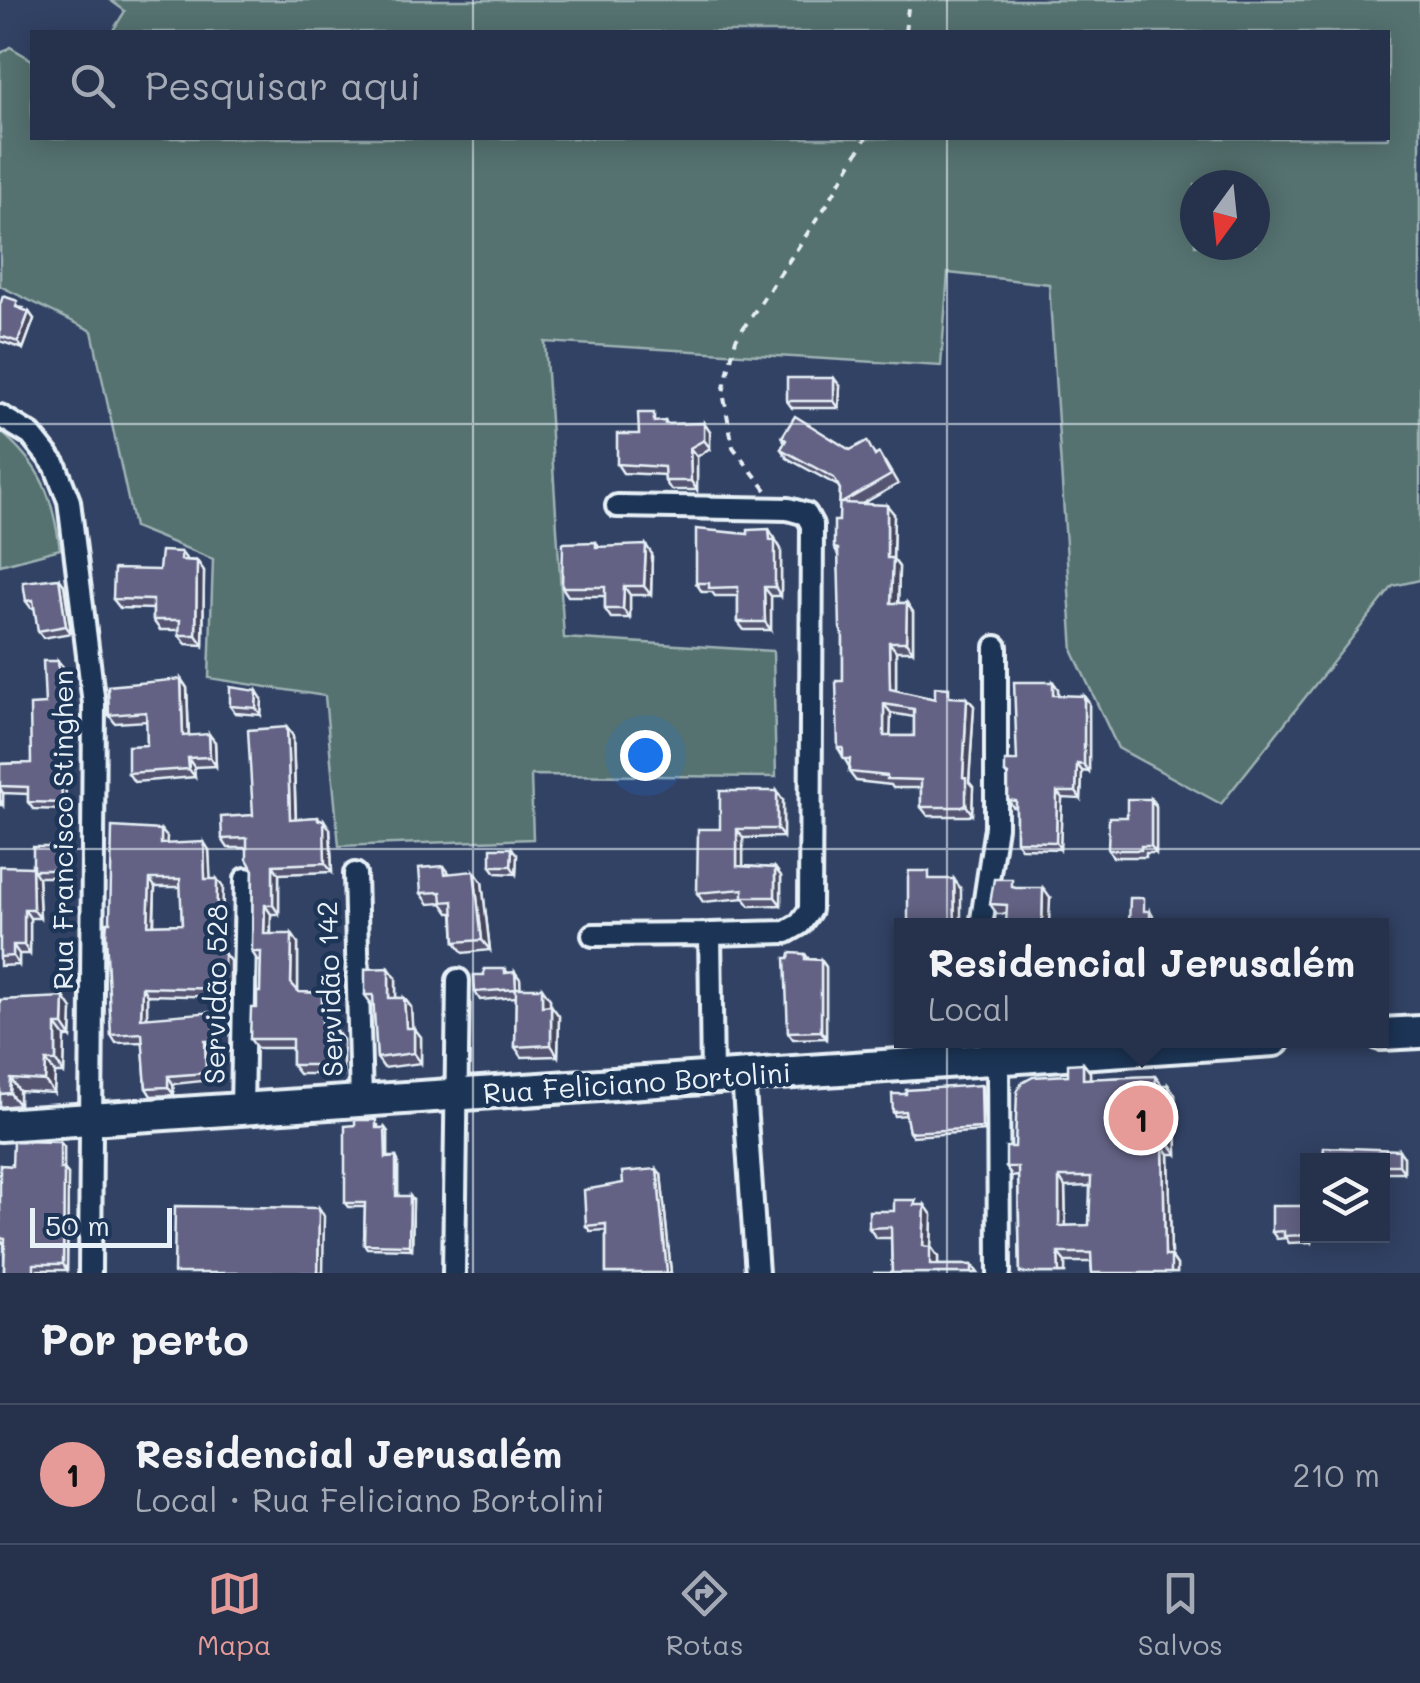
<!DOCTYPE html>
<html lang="pt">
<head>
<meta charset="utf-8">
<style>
	:root { --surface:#26324b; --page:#323e55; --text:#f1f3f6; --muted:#a4aab5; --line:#424d63; --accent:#e69b98 }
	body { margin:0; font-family:Mali,sans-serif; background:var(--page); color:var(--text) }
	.controls { position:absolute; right:30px; bottom:30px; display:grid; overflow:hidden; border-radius:0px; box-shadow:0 5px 25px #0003 }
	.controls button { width:90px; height:90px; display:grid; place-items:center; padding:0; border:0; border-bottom:2px solid var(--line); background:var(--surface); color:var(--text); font:50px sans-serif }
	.compass { position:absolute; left:1180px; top:170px; width:90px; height:90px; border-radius:50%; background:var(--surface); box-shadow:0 5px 25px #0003; rotate:195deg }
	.scale { position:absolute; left:30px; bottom:25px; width:142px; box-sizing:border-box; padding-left:10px; border:5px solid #e8f1f8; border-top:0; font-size:28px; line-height:35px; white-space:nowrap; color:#e8f1f8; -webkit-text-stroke:8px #1d3557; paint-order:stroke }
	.you { position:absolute; left:645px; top:755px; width:35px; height:35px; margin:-25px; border:8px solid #fff; border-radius:50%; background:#1a73e8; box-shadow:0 0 0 15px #1a73e833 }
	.badge { display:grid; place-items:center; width:65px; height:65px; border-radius:50%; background:var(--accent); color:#111; font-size:32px; font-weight:700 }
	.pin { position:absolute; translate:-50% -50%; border:5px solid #fff; box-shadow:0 2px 10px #0006 }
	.popup { position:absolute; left:894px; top:918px; width:495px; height:130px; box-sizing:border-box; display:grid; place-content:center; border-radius:0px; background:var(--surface); filter:drop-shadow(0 2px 8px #0005); font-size:32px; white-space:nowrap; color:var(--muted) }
	.popup b { font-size:38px; color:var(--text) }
	.popup::after { content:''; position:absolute; left:50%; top:100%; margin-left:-20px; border:20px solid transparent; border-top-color:var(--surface) }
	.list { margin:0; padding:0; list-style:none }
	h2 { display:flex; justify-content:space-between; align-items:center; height:130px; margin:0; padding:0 40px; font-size:42px }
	h2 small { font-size:32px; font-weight:400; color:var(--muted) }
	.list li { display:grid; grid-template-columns:65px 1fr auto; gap:30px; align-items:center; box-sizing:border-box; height:140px; padding:0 40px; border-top:2px solid var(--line) }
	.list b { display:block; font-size:38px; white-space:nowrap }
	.list p { margin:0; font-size:32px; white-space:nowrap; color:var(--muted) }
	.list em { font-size:32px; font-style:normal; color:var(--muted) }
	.icon { flex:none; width:55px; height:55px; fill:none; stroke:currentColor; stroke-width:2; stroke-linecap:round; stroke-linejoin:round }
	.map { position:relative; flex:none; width:1420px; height:1273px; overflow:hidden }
	.search { position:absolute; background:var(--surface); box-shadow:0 5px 25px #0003; left:30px; right:30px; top:30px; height:110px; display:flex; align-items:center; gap:25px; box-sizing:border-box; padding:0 35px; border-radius:0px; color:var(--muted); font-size:38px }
	.sheet { height:270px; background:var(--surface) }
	nav { display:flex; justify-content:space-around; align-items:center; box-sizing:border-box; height:140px; border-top:2px solid var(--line); background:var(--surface); font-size:28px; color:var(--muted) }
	nav a { display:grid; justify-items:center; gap:5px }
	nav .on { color:var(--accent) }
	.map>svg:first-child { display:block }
	.green { fill:#557270; stroke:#9eb2b4; stroke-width:2.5; fill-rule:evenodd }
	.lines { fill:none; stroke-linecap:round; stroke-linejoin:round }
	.minor-casing { stroke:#e8f1f8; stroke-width:28 }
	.primary-casing { stroke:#e8f1f8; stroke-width:38 }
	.path { stroke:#e8f1f8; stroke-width:4; stroke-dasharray:8 8; stroke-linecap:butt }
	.minor { stroke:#1d3557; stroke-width:20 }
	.primary { stroke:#1d3557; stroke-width:30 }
	.wall { fill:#555472; stroke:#e8f1f8; stroke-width:2.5; fill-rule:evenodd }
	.shaded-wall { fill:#45455c; stroke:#e8f1f8; stroke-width:2.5 }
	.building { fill:#636284; stroke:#e8f1f8; stroke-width:2.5; fill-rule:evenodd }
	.grid { fill:none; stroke:#e8f1f8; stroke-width:2.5; stroke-opacity:0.55 }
	.labels { text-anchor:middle; stroke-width:9; stroke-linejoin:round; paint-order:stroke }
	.street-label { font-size:28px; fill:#e8f1f8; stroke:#1d3557 }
</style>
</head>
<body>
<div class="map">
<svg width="1420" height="1273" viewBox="0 0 1420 1273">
	<rect width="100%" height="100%" fill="#324264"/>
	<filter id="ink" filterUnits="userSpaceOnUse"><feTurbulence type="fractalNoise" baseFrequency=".01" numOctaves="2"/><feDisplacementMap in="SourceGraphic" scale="20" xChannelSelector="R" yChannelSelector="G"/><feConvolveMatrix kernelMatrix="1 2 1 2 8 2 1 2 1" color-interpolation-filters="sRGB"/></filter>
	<g filter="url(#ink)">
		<path class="green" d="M110,0H1420V580L1393,586L1221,804L1118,748L1073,652L1049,284L948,273L941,366L545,342L564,638L773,651L776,777L531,775L533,839L339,846L325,696L209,678L213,559L134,527L92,331L0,286V54L10,47L32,60V138H1388V32H112L125,11ZM1195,185H1255V245H1195Z
			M0,431C42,466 53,497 60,549L0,565Z"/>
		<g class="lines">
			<defs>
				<path id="minor" d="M0,416L31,435L55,465L69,501L94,704L90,1273
					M617,506L788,509L806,514L812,525L810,910L800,924L786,932L710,934L712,1078
					M355,874L361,1102
					M981,926L996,827V647
					M593,935L710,934
					M998,1057L999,1273
					M743,1076L757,1273
					M242,1110L246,879
					M454,1273L458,980"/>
				<path id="primary" d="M1381,1034L1420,1032
					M0,1125L1274,1040"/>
			</defs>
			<use href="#minor" class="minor-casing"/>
			<use href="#primary" class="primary-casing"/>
			<path class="path" d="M905,32L909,0
				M766,490L733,447L723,392L736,339L828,203L866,138"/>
			<use href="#minor" class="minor"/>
			<use href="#primary" class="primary"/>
		</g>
		<path class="wall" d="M0,305L23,308L22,309L29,312L34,319L23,349L0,341Z
			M840,386L839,408H792L787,401Z
			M665,421L667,424L710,432V448L697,457V490H671L665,481V475L623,473L617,464L639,434L660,422Z
			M782,437L876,455L885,462L898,484L862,504L894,514L893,559L899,567L898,603H907L913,612V651H896V691L935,699L967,698L974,706L969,782L973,787L972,814L969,816H928L921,807V788H893L891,785L856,781L849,772L850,768L838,748L843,681V636L838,555L834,548L839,521L840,489L838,486L787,458L781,449L785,442ZM891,713L914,717V736H890Z
			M775,538L776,541L781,549V596H771V630H744L738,622V596H715L712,592H702L696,583Z
			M596,542L600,547L652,554L651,595H630V618H611L605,609V596H568L562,587Z
			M181,552L187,560L197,561L204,571L203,645L186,644L179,635V630H160L153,620V609L120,608L113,599L159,570Z
			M64,585L71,633L43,638L38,631L35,608H31L26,601Z
			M58,661L63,667L71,754L65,755L66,810L33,809L28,802V794L3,793V805H0V764L31,763L45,704Z
			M181,679L187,688L189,735L215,742L216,766L194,767L195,777L134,782L128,773L147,745V721L115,723L109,715Z
			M1053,682L1058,689V695L1089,703V772L1082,771L1081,799L1062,798L1060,849L1021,848L1016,841V807H1013L1008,800V777L1005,773L1017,761Z
			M262,699L261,715L235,713L230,706Z
			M293,736L296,819L318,817L330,829L332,872L279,874V914H271V934L298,943V991L299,992L322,993L328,1002V1031H336L343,1040V1074H299L292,1065V1048H257L250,1039L260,992L261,961H258L252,952L253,870L247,848H228L222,839L253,815Z
			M1151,799L1156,806V853H1146V857H1113L1108,850L1127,817Z
			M783,800V837L743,838V866L775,868L781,876V905L750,906L744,898L703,902L697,893L720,829Z
			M167,837L166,844L209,850L210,879L223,887L221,953L230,961V997L147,995V1017L219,1020V1049H210L212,1080L173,1084L174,1095L151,1096L146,1088L143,1042L116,1043L111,1035L110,922ZM155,887H181L182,924L154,925Z
			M64,847L69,854V877H38L40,918H30V954H19V965L0,966V866L33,869Z
			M517,855L516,874L496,873L491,866Z
			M444,866L450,874L482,882L490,950L463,953L455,942L453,913H449L442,903L429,904L421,893Z
			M1019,888L1050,898L1006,914H997L990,904Z
			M805,954L809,959L821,960L826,967V1038L793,1039L788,1032L789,958Z
			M505,969L508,973L520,979V988L550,999V1005L559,1016L558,1056L522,1057L515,1047L516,997L480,1000L475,992L484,975Z
			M396,978V998H404L411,1007L412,1028H414L421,1037V1063L384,1068L377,1058L374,1005H372L365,995Z
			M0,1000L72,1009L71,1037H65L64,1073H55L54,1093L19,1091V1105L0,1107Z
			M1083,1063L1090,1072V1079L1155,1076L1162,1085H1168L1175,1095L1177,1154H1169L1171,1256L1177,1265V1273H1092L1091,1262H1065V1273H1020L1018,1176L1012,1177L1006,1167L1015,1147ZM1090,1186L1089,1225L1066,1226L1065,1187Z
			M981,1085L983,1089L985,1131L912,1136L909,1132L906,1115L895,1116L893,1112Z
			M378,1124V1128H385L388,1132V1157H396L398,1161V1196L413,1200L412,1249L367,1248L364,1244L365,1207H348L345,1203Z
			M60,1142L64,1147V1169L68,1174L67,1270H38V1273H4V1244L0,1240V1165L12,1166Z
			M1404,1157V1172H1382V1160Z
			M661,1174L671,1273H606V1230L590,1231L586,1226L623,1183Z
			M919,1205L932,1215L931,1247L938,1257V1265H972L978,1273H873H892L891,1238H876L869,1228L894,1211Z
			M1306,1206L1308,1209V1236H1311V1242L1289,1243L1286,1238L1277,1239L1272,1232Z"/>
		<path class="shaded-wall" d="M29,312L34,319L23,349L18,342Z
			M834,378L840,386L839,408L834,401Z
			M704,423L710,432V448L704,440Z
			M690,448L697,457V490L691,481Z
			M887,505L894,514L893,559L899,567L898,612L891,603L887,558Z
			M769,529L781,549V596L775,587Z
			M646,545L652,554L651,595L644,586Z
			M197,561L204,571L203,645L196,635Z
			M59,578L64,585L71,633L66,626Z
			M624,586L630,595V618L623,609Z
			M764,587L771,596V630L765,622Z
			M907,603L913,612V651L906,642Z
			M889,642L896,651V698L890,689Z
			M58,661L63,667L71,754L66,748Z
			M181,679L187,688L189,744L183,736Z
			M1053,682L1058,689V702L1053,695Z
			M257,691L262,699L261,715L256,708Z
			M1084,696L1089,703V772L1084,765Z
			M967,698L974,706L969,782L973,787L972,814L966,805L963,777Z
			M884,704L891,713L890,745L884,736Z
			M287,727L293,736L296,828L290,819Z
			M209,734L215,742L216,766L210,757Z
			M60,748L65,755L66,810L62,803Z
			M188,758L194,767L195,777L189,769Z
			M1077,764L1082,771L1081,799L1076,792Z
			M0,788L3,793V805L0,800Z
			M777,791L783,800V837L777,829Z
			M1057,792L1062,798L1060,849L1056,842Z
			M1151,799L1156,806V853L1151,846Z
			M318,817L324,825V820L330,829L332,872L325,863Z
			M737,829L743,838V875L737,866Z
			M161,830L167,837L166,852L161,844Z
			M204,842L209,850L211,887L205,879Z
			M64,847L69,854V877L64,870Z
			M512,848L517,855L516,874L511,866Z
			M273,865L279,874V914L273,905Z
			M32,867L38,877L40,918L33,909Z
			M775,868L781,876V905L775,897Z
			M474,871L482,882L490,950L482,940Z
			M150,879L155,887L153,933L148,925Z
			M217,879L223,887L221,961L216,953Z
			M954,879L961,889V926H955Z
			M1043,888L1050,898L1049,926H1042Z
			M265,905L271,914L270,943L264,934Z
			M24,909L30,918V954L24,945Z
			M1150,911L1154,918L1155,926H1150Z
			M292,934L298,943V992L291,983Z
			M13,945L19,954V965L13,956Z
			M224,953L230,961V997L224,989Z
			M821,960L826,967V1038L821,1031Z
			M389,968L396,978V1008L389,998Z
			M515,972L520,979L521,996L516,989Z
			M142,987L147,995V1025L141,1018Z
			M542,988L550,999V1016L542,1006Z
			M322,993L328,1002V1040L322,1031Z
			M64,997L72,1009L71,1037L63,1025Z
			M404,998L411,1007L413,1038L406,1028Z
			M551,1005L559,1016L558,1056L551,1045Z
			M213,1012L219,1020V1049L214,1041Z
			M56,1025L65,1037L64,1073L56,1061Z
			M414,1028L421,1037V1063L414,1053Z
			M336,1031L343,1040V1074L337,1065Z
			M205,1041L210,1049L212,1080L206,1073Z
			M46,1061L55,1073L54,1093L45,1081Z
			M1083,1063L1090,1072V1089L1083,1079Z
			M168,1076L173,1084L174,1095L168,1087Z
			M11,1079L19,1091V1105L10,1093Z
			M981,1085L983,1089L985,1131L982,1128Z
			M1168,1085L1175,1095L1177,1154L1170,1145Z
			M385,1128L388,1132V1161L386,1158Z
			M60,1142L64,1147V1174L60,1169Z
			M1163,1145L1169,1154L1171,1256L1177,1265V1273H1171L1165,1256Z
			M1399,1150L1404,1157V1172L1399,1165Z
			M396,1157L398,1161V1200L396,1196Z
			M64,1169L68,1174L67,1270L63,1264Z
			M657,1169L661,1174L671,1273H667Z
			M1059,1177L1065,1187L1066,1235L1059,1226Z
			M410,1196L413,1200L412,1249L409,1245Z
			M925,1205L932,1215L931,1247L938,1257V1273L930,1265L923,1246Z
			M1306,1206L1308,1209V1236H1311V1242L1306,1235Z
			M319,1208L324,1216L323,1273H318Z
			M1058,1253L1065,1262V1273H1059Z"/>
		<path class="building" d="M3,296L18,301L16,307L29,312L18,342L0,336V305Z
			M787,378H834V401H787Z
			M638,413H654V422L665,421V424L704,423V440L690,448L691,481H665L664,467L617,464V434H639Z
			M795,416L850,450L867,441L875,456L879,453L891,475L842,503L887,505V558H893L891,603H907L906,642H889L890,689L935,699V687L949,688V697L967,698L963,777L966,778V805L962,807H921V780L887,779V776L849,772L850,759H843V748H838L836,681H843V636L840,628L838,549L834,548V521H839L840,489L834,478L781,449L786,440L782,437ZM884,704L914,709V736H884Z
			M696,529L748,534V530L769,529L770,540H775V587H764L765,622H738V587L709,588V583H696Z
			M596,542V547L646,545L644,586H624L623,609H605V587H562L563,543Z
			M161,551L181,552V560L197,561L196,635H179L180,620H153V600L113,599L114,569L159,570Z
			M59,578L66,626L38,631L33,600L26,601L23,582Z
			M43,661H58L66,748H60L62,803L28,802V787L0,786V764L31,763L30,705L45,704Z
			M181,679L183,736L209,734L210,757L188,758L189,769L128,773V746L147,745L146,712L109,715L108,686Z
			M1014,682H1053V695L1084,696V765L1077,764L1076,792H1057L1056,842L1016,841V801L1008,800V775L1005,773V761H1017Z
			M230,687L257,691L256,708L230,706Z
			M287,727L290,819L318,817V820H324L325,863L273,865V905H265L264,934H292L291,983L299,992L322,993V1031H336L337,1065H292V1039H250L251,1008H257V992H260L261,952H252L253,870L247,859V838L222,839L221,817L253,815L248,730Z
			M720,791H777V829H737V866L775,868V897H743V889L697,893L698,829H720Z
			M1127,799H1151V846H1141V850H1108L1109,817H1127Z
			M112,827L161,830V844L204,842L205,879H217L216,953H224V989L142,987L141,1018L213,1012L214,1041H205L206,1073L168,1076V1087L146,1088L142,1033L111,1035L106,934L107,922H110ZM150,879H180L182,924L148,925Z
			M33,847H64V870H33Z
			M491,848H512L511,866H491Z
			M0,866L32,867L33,909H24V945H13V956L0,957Z
			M444,866L445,874L474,871L482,940L455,942L453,901L442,902L441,892L421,893L419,868Z
			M909,871H929V879H954L955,926H908V878Z
			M994,879H1012V887L1016,888H1043L1042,926H1006L1007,905L990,904Z
			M1130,898H1144V911H1150V926H1129Z
			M790,953L805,954V959L821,960V1031L788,1032L785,958H789Z
			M389,968V998H404L406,1028H414V1053L377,1058L373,995H365V969Z
			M484,969H505V973L515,972L516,989L475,992L474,975H484Z
			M516,988H542V1006L551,1005V1045L515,1047Z
			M64,997L63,1025H56V1061H46L45,1081L11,1079L10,1093L0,1094V1000Z
			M1083,1063V1079L1155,1076L1156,1086L1168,1085L1170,1145H1163L1165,1256H1171V1273H1092L1091,1253H1058L1059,1273H1020L1018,1167H1006V1147H1015L1017,1091L1022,1083L1033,1077L1068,1075V1064ZM1059,1177H1091L1089,1225L1059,1226Z
			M981,1085L982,1128L909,1132L905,1111L893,1112L892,1094H906V1090Z
			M355,1120H376V1128H385L386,1158L396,1157V1196H410L409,1245L364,1244L365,1203H345V1126L355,1125Z
			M13,1141L60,1142V1169H64L63,1264H34V1273H4L5,1239L0,1238V1165L12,1166Z
			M1324,1147L1399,1150V1165H1382V1160H1323Z
			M657,1169L667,1273H606V1224L586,1226L584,1190L623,1183L622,1172Z
			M894,1200H916L914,1205H925L923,1246L930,1247V1265H972V1273H873H892L891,1227L869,1228V1211H894Z
			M175,1206L319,1208L318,1273H174Z
			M1272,1206H1306V1235L1284,1236V1231L1272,1232Z"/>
	</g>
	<path class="grid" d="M473,0V32M947,0V32M473,138V1273M947,138V1273M0,424H1420M0,849H1420"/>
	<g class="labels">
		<g class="street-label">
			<text transform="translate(63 830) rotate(-90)" y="10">Rua Francisco Stinghen</text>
			<text transform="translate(330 989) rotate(-92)" y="10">Servidão 142</text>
			<text transform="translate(216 994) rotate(-89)" y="10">Servidão 528</text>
			<text transform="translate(637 1083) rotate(-4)" y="10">Rua Feliciano Bortolini</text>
		</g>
	</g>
</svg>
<div class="controls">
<button><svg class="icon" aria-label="layers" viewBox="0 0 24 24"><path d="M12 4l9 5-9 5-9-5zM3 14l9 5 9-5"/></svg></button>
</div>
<svg class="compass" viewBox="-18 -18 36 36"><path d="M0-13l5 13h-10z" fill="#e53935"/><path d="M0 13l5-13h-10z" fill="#a4aab5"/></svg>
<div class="scale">50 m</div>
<div class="you"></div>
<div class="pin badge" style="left:1141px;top:1118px">1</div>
<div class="popup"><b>Residencial Jerusalém</b>Local</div>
<div class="search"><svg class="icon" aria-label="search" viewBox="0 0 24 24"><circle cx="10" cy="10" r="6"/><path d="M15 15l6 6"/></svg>Pesquisar aqui</div>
</div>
<section class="sheet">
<h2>Por perto<small></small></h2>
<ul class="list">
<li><span class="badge">1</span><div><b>Residencial Jerusalém</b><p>Local · Rua Feliciano Bortolini</p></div><em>210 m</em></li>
</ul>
</section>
<nav>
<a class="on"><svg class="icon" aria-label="map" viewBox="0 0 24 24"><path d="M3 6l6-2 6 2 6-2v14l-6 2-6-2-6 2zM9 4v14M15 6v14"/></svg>Mapa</a>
<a><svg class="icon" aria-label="directions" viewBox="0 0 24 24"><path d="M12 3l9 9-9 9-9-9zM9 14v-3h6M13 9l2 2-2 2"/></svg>Rotas</a>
<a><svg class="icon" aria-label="saved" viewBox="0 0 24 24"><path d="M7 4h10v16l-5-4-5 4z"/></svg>Salvos</a>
</nav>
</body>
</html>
